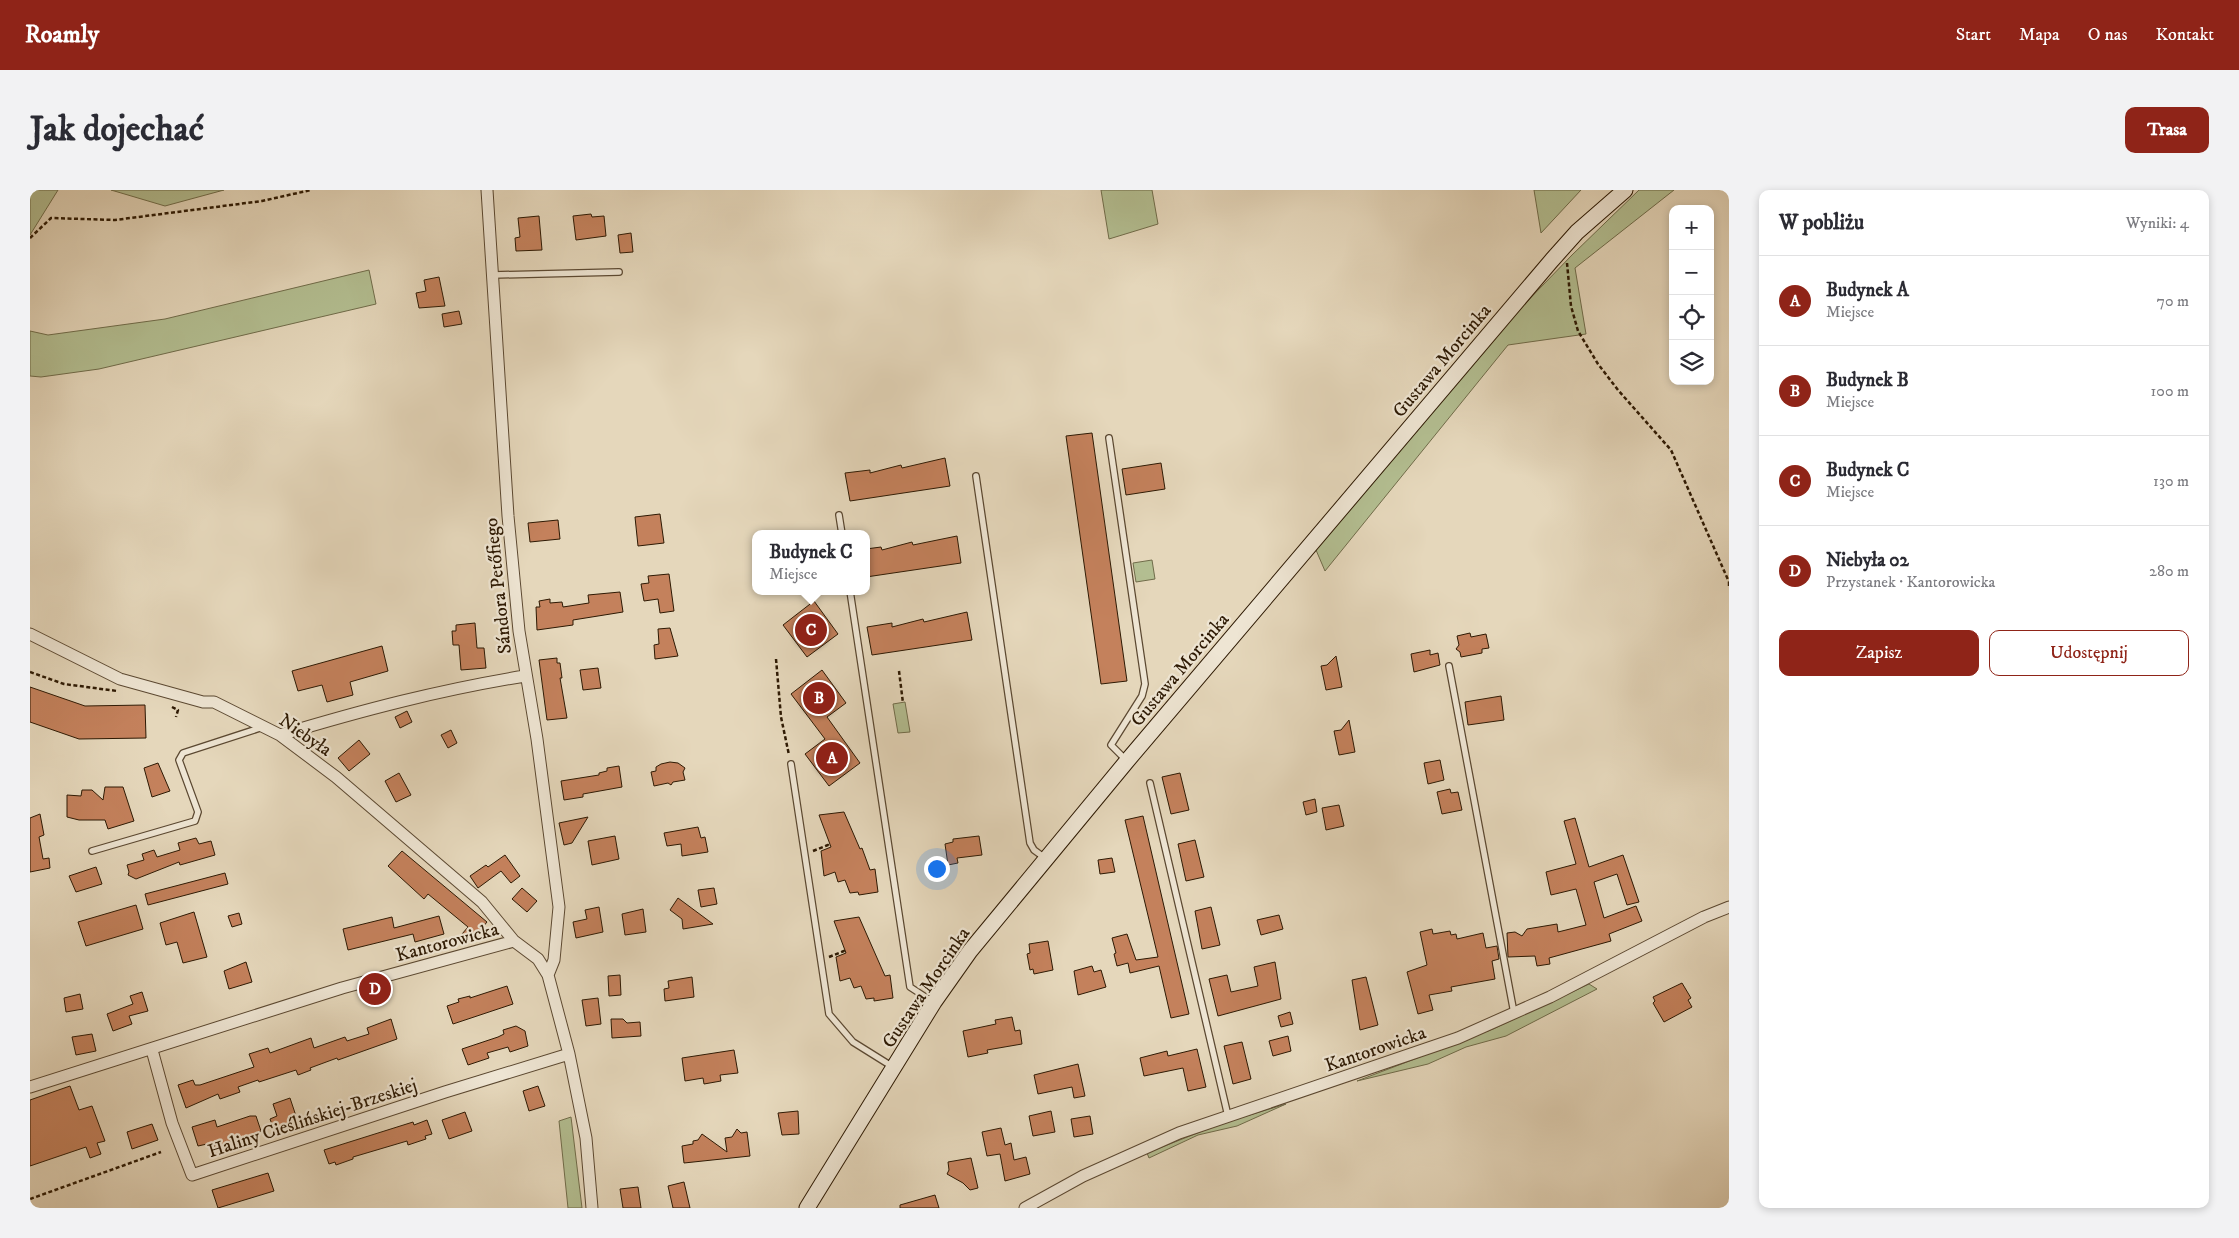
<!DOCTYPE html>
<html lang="pl">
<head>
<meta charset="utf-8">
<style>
	:root { --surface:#fff; --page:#f2f2f3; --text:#2b2b33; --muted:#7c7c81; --line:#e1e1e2; --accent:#8f2418 }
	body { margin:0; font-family:"IM FELL DW Pica",serif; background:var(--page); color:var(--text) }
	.controls { position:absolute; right:15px; top:15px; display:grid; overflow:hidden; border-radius:10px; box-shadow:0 2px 8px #0003 }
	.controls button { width:45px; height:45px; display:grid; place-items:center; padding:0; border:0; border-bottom:1px solid var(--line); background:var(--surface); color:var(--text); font:25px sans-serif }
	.you { position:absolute; left:906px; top:678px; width:18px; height:18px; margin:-12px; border:4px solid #fff; border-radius:50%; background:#1a73e8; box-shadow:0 0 0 8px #1a73e833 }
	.badge { display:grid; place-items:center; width:32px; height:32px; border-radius:50%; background:var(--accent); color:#fff; font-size:16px; font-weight:700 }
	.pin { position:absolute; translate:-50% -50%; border:2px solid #fff; box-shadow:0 1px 5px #0006 }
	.popup { position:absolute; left:722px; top:340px; width:118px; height:65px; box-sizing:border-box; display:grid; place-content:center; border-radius:10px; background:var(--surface); filter:drop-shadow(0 1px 4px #0005); font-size:16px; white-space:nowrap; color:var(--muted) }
	.popup b { font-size:19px; color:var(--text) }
	.popup::after { content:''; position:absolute; left:50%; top:100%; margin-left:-10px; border:10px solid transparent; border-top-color:var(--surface) }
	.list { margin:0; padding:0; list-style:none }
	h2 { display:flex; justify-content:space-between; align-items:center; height:65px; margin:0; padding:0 20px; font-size:21px }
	h2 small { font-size:16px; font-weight:400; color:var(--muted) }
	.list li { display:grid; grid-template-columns:32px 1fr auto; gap:15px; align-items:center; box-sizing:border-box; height:90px; padding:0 20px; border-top:1px solid var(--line) }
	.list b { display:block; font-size:19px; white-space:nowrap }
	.list p { margin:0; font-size:16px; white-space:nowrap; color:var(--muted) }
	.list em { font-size:16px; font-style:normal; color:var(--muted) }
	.actions { display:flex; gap:10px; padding:15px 20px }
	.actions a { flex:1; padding:11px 0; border:1px solid var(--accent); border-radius:10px; text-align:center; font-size:18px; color:var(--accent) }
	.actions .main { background:var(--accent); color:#fff }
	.icon { flex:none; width:28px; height:28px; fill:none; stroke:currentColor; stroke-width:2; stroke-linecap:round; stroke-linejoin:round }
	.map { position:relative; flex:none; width:1699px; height:1018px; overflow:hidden; border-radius:10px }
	header { display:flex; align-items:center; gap:30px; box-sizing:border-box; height:70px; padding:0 25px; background:var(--accent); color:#fff }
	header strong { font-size:24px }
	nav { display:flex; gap:28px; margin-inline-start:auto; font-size:18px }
	.intro { display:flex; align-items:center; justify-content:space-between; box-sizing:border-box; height:120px; padding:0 30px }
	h1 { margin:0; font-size:35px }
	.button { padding:12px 22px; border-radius:10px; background:var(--accent); color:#fff; font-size:18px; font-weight:700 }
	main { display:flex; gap:30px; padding:0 30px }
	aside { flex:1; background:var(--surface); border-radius:10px; box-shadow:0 2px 8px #0003 }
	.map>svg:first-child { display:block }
	.green { fill:#b3be91; stroke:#706c4a }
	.building { fill:#c4815c; stroke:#2d1903 }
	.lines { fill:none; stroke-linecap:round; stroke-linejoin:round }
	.lane-casing { stroke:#5b4831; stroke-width:8 }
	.street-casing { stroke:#5b4831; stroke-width:13 }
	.secondary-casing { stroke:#2d1903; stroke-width:17 }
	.path { stroke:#2d1903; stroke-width:2.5; stroke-dasharray:4 2.5; stroke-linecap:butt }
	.lane { stroke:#eee5d3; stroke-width:5.5 }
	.street { stroke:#eee5d3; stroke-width:11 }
	.secondary { stroke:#eee5d3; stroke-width:15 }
	.labels { text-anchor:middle; stroke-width:4.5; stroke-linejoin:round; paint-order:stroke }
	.street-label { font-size:19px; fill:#2d1903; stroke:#eee5d3 }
</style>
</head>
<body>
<header>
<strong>Roamly</strong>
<nav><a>Start</a><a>Mapa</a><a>O nas</a><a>Kontakt</a></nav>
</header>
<div class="intro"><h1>Jak dojechać</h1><a class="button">Trasa</a></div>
<main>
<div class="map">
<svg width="1699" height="1018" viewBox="0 0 1699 1018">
	<rect width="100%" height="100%" fill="#e5d7bb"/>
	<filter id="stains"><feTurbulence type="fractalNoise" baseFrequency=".004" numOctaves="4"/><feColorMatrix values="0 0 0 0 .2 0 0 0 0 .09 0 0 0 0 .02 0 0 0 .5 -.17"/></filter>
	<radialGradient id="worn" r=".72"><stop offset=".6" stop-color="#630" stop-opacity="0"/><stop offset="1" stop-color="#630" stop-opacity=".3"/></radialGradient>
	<path class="green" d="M0,0H28L0,45Z
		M81,0H194L135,16Z
		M1071,0H1122L1128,34L1079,49Z
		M1504,0H1551L1511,43Z
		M1609,0H1644L1545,78L1556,144L1478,155L1295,381L1286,360L1485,124L1542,65Z
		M339,80L346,114L69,179L11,187L0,186V141L18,145L135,129Z
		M1122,370L1125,389L1106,392L1103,373Z
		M875,512L880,542L868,543L863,514Z
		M1559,794L1567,799L1476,846L1436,857L1398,874L1327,891L1463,839Z
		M1256,914L1207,936L1168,945L1119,968L1117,963L1190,934Z
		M541,927L552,1018H538L529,931Z"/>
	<path class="building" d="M561,24L562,27L574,26L576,46L546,50L543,26Z
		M509,26L512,60L486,61L485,48L490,47L488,28Z
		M601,43L603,62L590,63L588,45Z
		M409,87L415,116L389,118L386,103L396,101L394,90Z
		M429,121L432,134L414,137L412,124Z
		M1062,243L1097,491L1071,494L1036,246Z
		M915,268L920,296L820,311L815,283L840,280V283L871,275L872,278Z
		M1131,273L1135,299L1096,305L1092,279Z
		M630,324L634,353L608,356L605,327Z
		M528,330L530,349L500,352L498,333Z
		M927,346L931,373L836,387V359L851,357L852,360L882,352L883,355Z
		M639,384L644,421L630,423L628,409L614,411L611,394L619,393L618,386Z
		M590,402L593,422L543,430V435L507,440L506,417H510L509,411L520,409V413L532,412L533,417L559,413L558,405Z
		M784,411L808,444L777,467L753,435Z
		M937,422L942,450L842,465L837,437L862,433V437L893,429L894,432Z
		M445,433L447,458H454L456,478L431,480L429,455H423L422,441H426V435Z
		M640,438L648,466L625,469L624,455L629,454L628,439Z
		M1440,443L1441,447L1456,444L1459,458L1452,459V463L1431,467L1430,462L1426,459L1429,455L1427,446Z
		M352,456L358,481L320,492L323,505L297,512L292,495L268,501L262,481Z
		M1400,460V465L1408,463L1410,475L1384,482L1381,464Z
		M1306,466L1312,497L1296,500L1291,476L1297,475Z
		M527,468V473H530L532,488H530L537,528L517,530L509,470Z
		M568,478L571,498L553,500L550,480Z
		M792,480L816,513L797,527L830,573L799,596L775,564L795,549L761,504Z
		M0,497L55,516L115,515L116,548L49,549L0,532Z
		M1471,506L1474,530L1438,535L1435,512Z
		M377,521L382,532L370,538L365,527Z
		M1319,530L1325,562L1309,565L1304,541L1311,540Z
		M421,540L427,553L418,558L411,545Z
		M329,550L340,564L319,581L308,568Z
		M1410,570L1414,590L1398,594L1394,573Z
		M640,572L648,573L655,578L653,582L655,590L643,592L641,595L638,593L624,596L621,582L626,581V577L631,574Z
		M128,573L140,601L122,607L114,578Z
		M589,576L592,597L553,604V607L534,610L531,591L569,585V583L577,581V578Z
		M369,583L381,605L366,612L355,591Z
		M1150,583L1159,620L1141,624L1132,587Z
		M75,597H93L104,631L78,639L75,630H49L37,627V605L51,606L52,600H62L73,610Z
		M1420,599L1421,603L1428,602L1432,620L1412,624L1407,602Z
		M1285,609L1287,622L1276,625L1273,612Z
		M1309,615L1314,636L1296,640L1292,618Z
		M814,622L830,659L832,658L840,680L845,679L848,702L829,705L828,702L820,703L815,690L808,692L805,682L794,686L791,661L801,657L789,625Z
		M10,624L14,645L9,647L13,669L19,668L20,678L0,682V628Z
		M1113,626L1159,824L1141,828L1129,776L1100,783L1098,773L1087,776L1084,764L1086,763L1082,748L1097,744L1106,770L1128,767L1095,630Z
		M558,627L542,653L534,655L529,633Z
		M1545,628L1559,677L1593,665L1609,712L1597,715L1587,684L1564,692L1574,728L1606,716L1612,731L1579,744L1581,751L1519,768L1520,774L1507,776L1505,766L1478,767L1477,743L1485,742L1492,746L1497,739L1527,734L1528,742L1556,735L1546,699L1521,705L1516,682L1546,674L1534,631Z
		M668,637L671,648L675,647L678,662L652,666L651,654L637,656L634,643Z
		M585,646L589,669L562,675L558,651Z
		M949,646L952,665L927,668L928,673L918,675L915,654L923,652V649Z
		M166,648L169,654L181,651L185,665L150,675L149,672L106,689L98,685L99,682L97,675L114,670L112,664L124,660L127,667L150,660L148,653Z
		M1165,650L1174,687L1156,691L1148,654Z
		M372,661L457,732L441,751L432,744L438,737L398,704L394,709L358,676Z
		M475,665L490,686L481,693L471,681L448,698L440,686L456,675L458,677Z
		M1082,668L1085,682L1070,684L1068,670Z
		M66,677L72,694L46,702L39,686Z
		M195,683L198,694L118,715L115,704Z
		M492,698L507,711L497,722L482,709Z
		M684,698L687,714L671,717L668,700Z
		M648,708L683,734L653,739L652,729L640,720Z
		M106,715L113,739L56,756L48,732Z
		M569,717L573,742L546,748L543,732L557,729L555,720Z
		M1181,717L1190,755L1172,759L1165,721Z
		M613,719L616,742L595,745L592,724Z
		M164,722L177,767L153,773L147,752L136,755L130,733Z
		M209,723L212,734L202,737L198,726Z
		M1249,725L1253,739L1231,745L1227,730Z
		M409,726L414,744L385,752L383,744L318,760L313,739L362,727L364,738Z
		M829,727L855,786L860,785L863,808L844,811V808L836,809L831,796L824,798L820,788L810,791L806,767L816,763L804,731Z
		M1402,739L1403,744L1420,741L1421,745L1426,744L1427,749L1453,743L1456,758L1467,756L1469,769L1462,771L1465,789L1421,797L1422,801L1399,805L1403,820L1388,824L1377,782L1397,775L1390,742Z
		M1018,751L1023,780L1004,784L1003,779L1000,780L997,764L1000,763L999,754Z
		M216,772L222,792L199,799L194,781Z
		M1245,772L1251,809L1188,826L1179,789L1197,785L1201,802L1228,796L1224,777Z
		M1062,776L1064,782L1071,780L1076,797L1048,805L1044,781Z
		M590,785L591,805L579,806L578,786Z
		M662,787L664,807L635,811L634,799L639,798L638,791Z
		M1336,787L1348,835L1330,840L1322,790Z
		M1652,793L1661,808L1658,810L1662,817L1634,832L1623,813L1625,811L1623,807Z
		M477,796L483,814L423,834L417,816L429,812L428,809L440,806V808Z
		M112,802L118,821L99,826L102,834L83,841L77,824L103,814L100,806Z
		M50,804L53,819L36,822L34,808Z
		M568,808L571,834L556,836L552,810Z
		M1260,822L1263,834L1251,837L1248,826Z
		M982,827L985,841L990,840L992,854L957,860L958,863L938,867L933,841L966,834L965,830Z
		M361,829L367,849L308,870L307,868L280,878L281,880L268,885L266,880L229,892L228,890L208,897L210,902L190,909L188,904L156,918L148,895L163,890L165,895H170L224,877L219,864L238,858L240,863L281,848L284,858L315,847L317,851L339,844L337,838Z
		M581,829H593L597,833L610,832L611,846L582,848Z
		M486,836L495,841L498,856L480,862L478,857L457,863L459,868L438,875L432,859L468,847L474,844L473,840Z
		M62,844L66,861L46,865L42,847Z
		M1258,846L1261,861L1243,866L1239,851Z
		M1212,852L1221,889L1203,894L1194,856Z
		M1167,859L1176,897L1158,901L1153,878L1114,886L1110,868L1137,861L1138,866Z
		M704,860L708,883L690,885L691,891L674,894L673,888L655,891L652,868Z
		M1048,874L1055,906L1044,908L1042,897L1008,904L1004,885Z
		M40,896L49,920L62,916L75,951L67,953L71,964L60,968L56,957L0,976V910Z
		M508,896L515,916L499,921L493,901Z
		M260,908L267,929L258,932L259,935L244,940L240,929L247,926L243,914Z
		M768,921L769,944L752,945L748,923Z
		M1021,921L1025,942L1003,946L999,926Z
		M435,922L442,941L419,949L412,930Z
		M220,926H226L231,941L185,958L184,954L178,956L177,954L168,956L162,937L185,930L187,937Z
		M1060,926L1063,944L1044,947L1041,929Z
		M397,930L402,944L395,946L396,949L378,955L377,951L323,967V969L306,975L305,972L299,974L294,960L383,932L384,935Z
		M122,934L128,950L102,959L97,942Z
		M971,938L975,955L981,953L984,970L996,967L1000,984L975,991L970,964L957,966L952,942Z
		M707,939L711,943L717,942L720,966L654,973L652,956L663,954V951L668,950L672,944L697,962L695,948L702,947Z
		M941,968L948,998L940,1000L933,993L917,984L919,980L918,972Z
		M238,983L244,1001L188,1018L182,1000Z
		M654,992L660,1018H643L638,996Z
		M608,997L611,1018H593L590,999Z
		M905,1005L909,1018H870V1015Z"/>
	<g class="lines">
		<defs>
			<path id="lane" d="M463,85L589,82
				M1079,248L1115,494L1112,506L1081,555L1096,570
				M946,286L1000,653L1004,660L1015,668
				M809,325L812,344
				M820,401L880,797L903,812
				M1419,476L1484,823
				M761,574L799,824L823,852L863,877
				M1120,593L1198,926
				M62,661L165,631L168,622L149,570L153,563L233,537"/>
			<path id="street" d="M457,0L478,326L489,441L507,549L529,717L524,770L518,785
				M0,444L90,489L173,512H184L250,545L306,587L452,712L484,751L508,769L518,785L539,864L556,948L562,1018
				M250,545C333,520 409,500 495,486
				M122,860L142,933L162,985L415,902L539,864
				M0,897L312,798L484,751
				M995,1018L1053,986L1149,943L1428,848L1520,807L1674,727L1699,717"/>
			<path id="secondary" d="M777,1018L904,812L940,761L1097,571L1522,70L1547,42L1595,0"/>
		</defs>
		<use href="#lane" class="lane-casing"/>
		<use href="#street" class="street-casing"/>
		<use href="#secondary" class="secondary-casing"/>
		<path class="path" d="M0,48L21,28L85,30L232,11L281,0
			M1537,73L1541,116L1548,141L1568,174L1588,200L1641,260L1699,392
			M1699,392V398
			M746,469L751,527L759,565
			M869,481L873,513
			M0,482L34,494L87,501
			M142,517L148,520L146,527
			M783,661L798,655L799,658
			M799,767L814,761L815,764
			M0,1009L131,962"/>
		<use href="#lane" class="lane"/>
		<use href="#street" class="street"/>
		<use href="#secondary" class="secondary"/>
	</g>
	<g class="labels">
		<g class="street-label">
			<text transform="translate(1411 170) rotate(-50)" y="7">Gustawa Morcinka</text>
			<text transform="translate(467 396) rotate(-96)" y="7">Sándora Petőfiego</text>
			<text transform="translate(1149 479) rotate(-50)" y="7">Gustawa Morcinka</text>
			<text transform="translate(276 544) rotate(35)" y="7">Niebyła</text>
			<text transform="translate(417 751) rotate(-15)" y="7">Kantorowicka</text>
			<text transform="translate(895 797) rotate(-56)" y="7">Gustawa Morcinka</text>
			<text transform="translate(1345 858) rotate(-19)" y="7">Kantorowicka</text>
			<text transform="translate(282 927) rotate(-18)" y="7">Haliny Cieślińskiej-Brzeskiej</text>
		</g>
	</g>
	<rect width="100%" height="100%" filter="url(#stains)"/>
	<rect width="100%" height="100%" fill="url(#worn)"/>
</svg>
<div class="controls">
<button>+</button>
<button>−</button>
<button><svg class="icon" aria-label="locate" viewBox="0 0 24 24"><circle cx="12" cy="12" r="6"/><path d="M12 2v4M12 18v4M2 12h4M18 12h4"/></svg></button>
<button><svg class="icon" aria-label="layers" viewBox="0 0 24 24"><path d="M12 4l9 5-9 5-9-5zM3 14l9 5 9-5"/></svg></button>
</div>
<div class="you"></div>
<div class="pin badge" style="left:802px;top:568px">A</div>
<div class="pin badge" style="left:789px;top:508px">B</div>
<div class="pin badge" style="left:781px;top:440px">C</div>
<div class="popup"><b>Budynek C</b>Miejsce</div>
<div class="pin badge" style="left:345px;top:799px">D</div>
</div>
<aside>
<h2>W pobliżu<small>Wyniki: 4</small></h2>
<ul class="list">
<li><span class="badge">A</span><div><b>Budynek A</b><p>Miejsce</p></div><em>70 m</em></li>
<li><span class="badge">B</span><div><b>Budynek B</b><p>Miejsce</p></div><em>100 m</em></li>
<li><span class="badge">C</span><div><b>Budynek C</b><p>Miejsce</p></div><em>130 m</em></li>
<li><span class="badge">D</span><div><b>Niebyła 02</b><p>Przystanek · Kantorowicka</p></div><em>280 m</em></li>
</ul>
<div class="actions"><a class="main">Zapisz</a><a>Udostępnij</a></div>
</aside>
</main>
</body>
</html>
